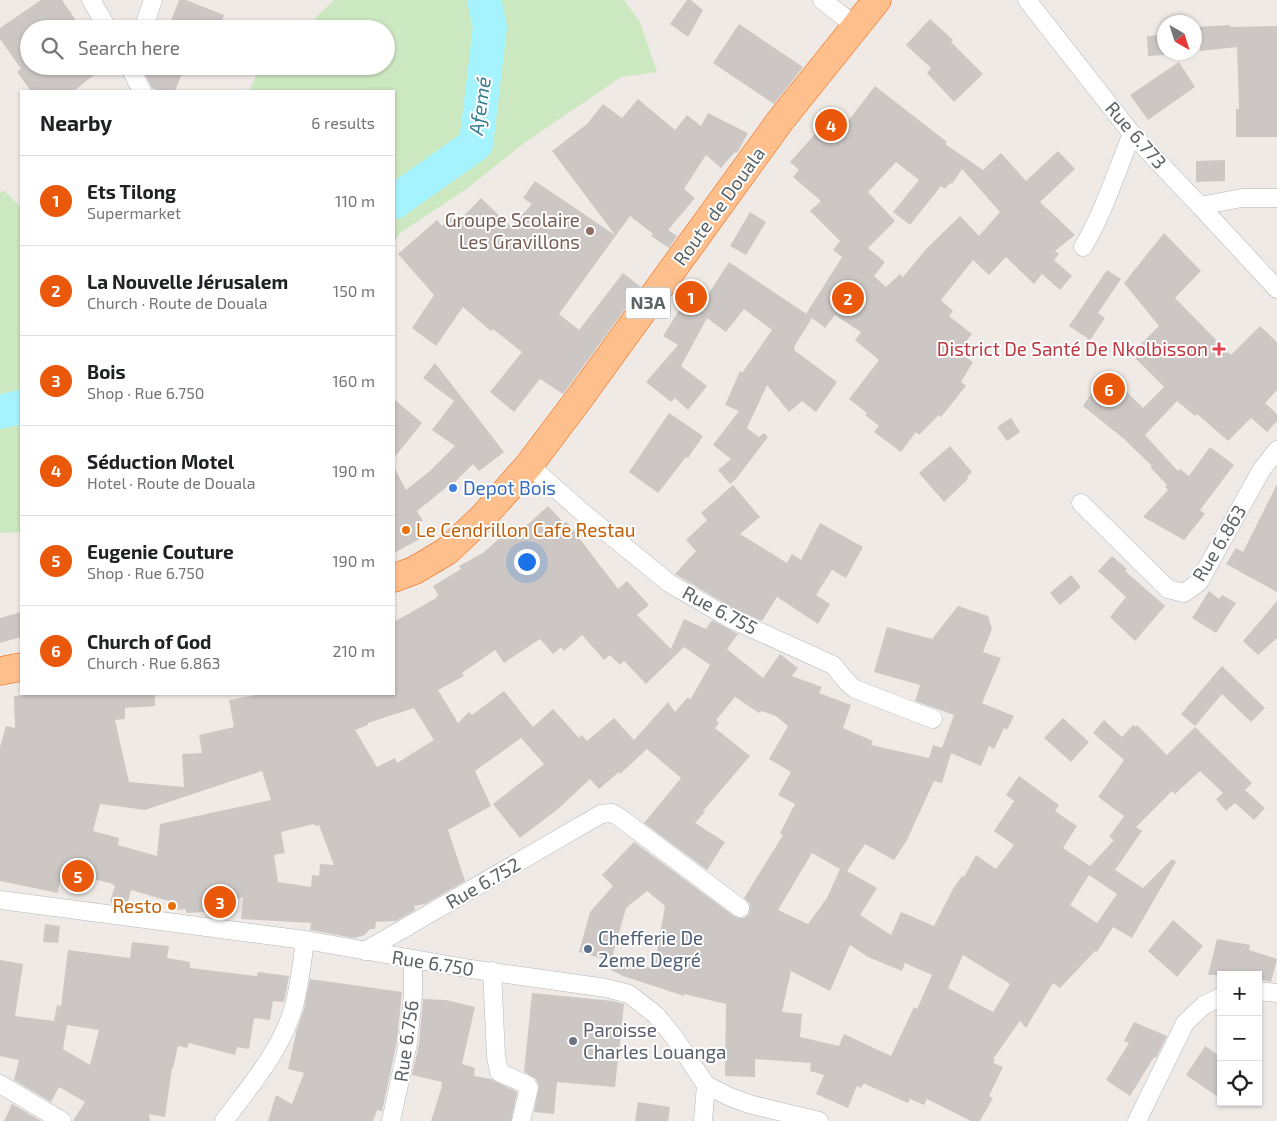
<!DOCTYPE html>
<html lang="en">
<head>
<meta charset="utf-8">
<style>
	:root { --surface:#fff; --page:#f2f2f2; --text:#202124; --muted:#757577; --line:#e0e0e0; --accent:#ea580c }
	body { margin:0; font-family:"Exo 2",sans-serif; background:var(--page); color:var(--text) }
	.controls { position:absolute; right:15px; bottom:15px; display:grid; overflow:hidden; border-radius:0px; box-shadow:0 1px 4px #0004 }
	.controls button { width:45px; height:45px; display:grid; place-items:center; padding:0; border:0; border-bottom:1px solid var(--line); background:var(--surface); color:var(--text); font:25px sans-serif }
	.compass { position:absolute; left:1157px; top:15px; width:45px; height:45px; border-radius:50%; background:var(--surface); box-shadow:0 1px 4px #0004; rotate:141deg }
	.you { position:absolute; left:526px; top:561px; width:18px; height:18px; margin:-12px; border:4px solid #fff; border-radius:50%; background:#1a73e8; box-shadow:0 0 0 8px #1a73e833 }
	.badge { display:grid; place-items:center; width:32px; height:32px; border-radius:50%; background:var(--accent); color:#fff; font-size:16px; font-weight:700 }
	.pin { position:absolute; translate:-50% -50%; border:2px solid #fff; box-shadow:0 1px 5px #0006 }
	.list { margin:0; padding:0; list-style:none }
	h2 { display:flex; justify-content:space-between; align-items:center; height:65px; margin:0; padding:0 20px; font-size:21px }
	h2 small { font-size:16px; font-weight:400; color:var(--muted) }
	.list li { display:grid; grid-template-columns:32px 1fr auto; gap:15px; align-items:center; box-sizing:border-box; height:90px; padding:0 20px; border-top:1px solid var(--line) }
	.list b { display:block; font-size:19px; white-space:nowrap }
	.list p { margin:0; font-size:16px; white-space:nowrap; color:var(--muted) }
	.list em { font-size:16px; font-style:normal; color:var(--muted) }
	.icon { flex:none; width:28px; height:28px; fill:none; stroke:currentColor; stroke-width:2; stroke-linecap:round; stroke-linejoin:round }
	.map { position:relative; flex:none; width:1277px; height:1121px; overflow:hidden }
	.search { position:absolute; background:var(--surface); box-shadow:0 1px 4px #0004; left:20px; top:20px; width:375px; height:55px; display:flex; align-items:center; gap:12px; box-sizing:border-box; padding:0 18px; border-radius:28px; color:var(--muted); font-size:19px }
	.panel { position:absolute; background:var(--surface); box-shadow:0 1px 4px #0004; left:20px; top:90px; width:375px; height:605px; border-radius:0px }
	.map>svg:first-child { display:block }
	.green { fill:#cce8c0 }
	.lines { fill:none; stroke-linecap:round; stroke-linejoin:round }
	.river { stroke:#a5f3ff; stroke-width:34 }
	.building { fill:#ccc7c4; fill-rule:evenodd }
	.street-casing { stroke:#b2b7ba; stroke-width:19 }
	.highway-casing { stroke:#f45e00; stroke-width:29 }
	.street { stroke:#fff; stroke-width:18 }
	.highway { stroke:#ffbf8c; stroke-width:28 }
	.education-dot { fill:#8d6e63; stroke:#fff; stroke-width:2 }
	.health-dot { fill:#e0444e; stroke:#fff; stroke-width:2 }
	.shop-dot { fill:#3f7fe0; stroke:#fff; stroke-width:2 }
	.food-dot { fill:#e8710a; stroke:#fff; stroke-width:2 }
	.service-dot { fill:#5c6f8a; stroke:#fff; stroke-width:2 }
	.worship-dot { fill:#6b7280; stroke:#fff; stroke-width:2 }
	.labels { text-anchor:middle; stroke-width:4; stroke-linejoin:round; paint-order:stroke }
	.shield { fill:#fff; stroke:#8d9294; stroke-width:1 }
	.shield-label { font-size:18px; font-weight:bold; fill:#5c6366 }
	.street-label { font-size:19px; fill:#5c6366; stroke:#fff }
	.education-label { font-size:19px; fill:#785e54; stroke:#fff; text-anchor:end }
	.health-label { font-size:19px; fill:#be3a42; stroke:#fff; text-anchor:end }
	.shop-label { font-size:19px; fill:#366cbe; stroke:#fff; text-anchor:start }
	.food-label { font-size:19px; fill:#c56008; stroke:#fff; text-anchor:start }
	.service-label { font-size:19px; fill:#4e5e75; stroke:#fff; text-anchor:start }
	.worship-label { font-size:19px; fill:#5b616d; stroke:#fff; text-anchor:start }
	.water-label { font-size:20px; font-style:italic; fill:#347d90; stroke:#fff }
</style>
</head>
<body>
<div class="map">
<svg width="1277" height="1121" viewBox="0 0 1277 1121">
	<rect width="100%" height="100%" fill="#efeae5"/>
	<path class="green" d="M334,0H624L640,22L657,72L621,77L524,143L465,190L400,233L394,243V91H249L257,74L265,66H386V29H304Z
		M5,191L21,208V532L0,533V192Z"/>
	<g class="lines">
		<path class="river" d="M394,202L476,144L490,27L484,0
			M0,412L21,407"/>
	</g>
	<path class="building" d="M41,0H62L82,29H29V66H105L74,91H31L17,72L21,69L0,39V28Z
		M179,0H186L224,15L219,29H168Z
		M687,0H691L703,10L688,37L670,24Z
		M930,19L953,40L951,42L983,74L954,102L927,73L931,68L906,45Z
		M739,24L803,67L774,104L713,63Z
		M1230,25V27L1277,26V137H1236V109H1239L1237,47L1200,51L1197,27Z
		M1164,35V55L1148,56L1147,36Z
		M1179,62L1195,87L1148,120L1130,95Z
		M148,66H185L175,91H160L152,88L145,74Z
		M875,86L947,142L945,144L983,170L1001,153L1026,181L1058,151L1075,169L1040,202L1075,235L1055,251L1059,254L1054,260L1072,276L1060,290L1042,274L1034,284L1006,257L989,275L973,260L941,300L953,311L949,316L972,334L957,352L973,362L961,382L966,386L941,417L939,415L919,435L916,432L901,452L874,432L879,426L865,415L867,413L849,399L879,360L855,340L861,332L835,315L825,328L812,318L794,347L795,348L794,350L837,382L816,412L802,401L789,412L767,385L747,428L759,437L764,433L768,437L736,479L730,484L718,470L731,459L713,445L739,411L725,405L740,371L742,373L772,330L744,309L726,332L707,318L681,366L707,386L688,410L675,398L671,402L646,382L678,345L663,336L693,288L707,296L729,262L808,315L806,314L842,257L833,250L840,241L810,211L821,201L793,177L799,170L790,162L815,134L819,138L838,111L849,120ZM896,162L919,180L893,212L910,225L941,186L945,189L950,183L952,184L962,169L1000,212L979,236L960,216L926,249L903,277L900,274L886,287L874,276L885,262L868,248L895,221L868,192Z
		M638,99L675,130L687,115L701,126L708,113L748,133L737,153L735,152L721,168L706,155L684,189L695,198L668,230L677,236L669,248L651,236L653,234L630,216L559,314L579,330L623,273L641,287L563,394L540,379L514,412L490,392L522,352L493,329L491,331L463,307L436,346L412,328L434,295L398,254L437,220L442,226L453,216L458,222L481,198L511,227L532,204L523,198L535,181L615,235L552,151L587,124L603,104L622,118Z
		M1225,160V181L1196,182V161Z
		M750,212L766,222L746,255L730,246Z
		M1164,233L1201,271L1175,298L1231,355L1260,326L1277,342V390L1265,403L1277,414V421L1267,432L1251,418L1228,441L1197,414L1195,416L1177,401L1145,435L1178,471L1180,469L1189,476L1210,447L1234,465L1200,510L1205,514L1184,540L1143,517L1168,490L1165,487L1167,485L1150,467L1152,466L1124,439L1083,406L1106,371L1143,408L1164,387L1131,354L1159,326L1124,283Z
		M1107,270L1121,279L1098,313L1105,318L1090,340L1069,326Z
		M435,363L504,452L479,471L473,464L449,488L448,486L417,511L423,521L415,525L422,538L394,553V467L406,490L430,471L455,446L432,430L454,401L423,378Z
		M394,399L422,423L394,458Z
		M669,413L703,436L688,458L686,457L658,493L629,472Z
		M1011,418L1020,432L1007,441L997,427Z
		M950,446L972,472L967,477L968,479L944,502L919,473Z
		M1277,484V592L1226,564L1236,548L1243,552Z
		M733,485L760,517L740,534L787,563L792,554L801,560L820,523L863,547L846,578L832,570L816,595L830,604L818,624L777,597L762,621L736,610L675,574L696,551L686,540L707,520L701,513Z
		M548,506L564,523L567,522L618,589L627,581L649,605L637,615L671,649L684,619L706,629L712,620L738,634L727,649L763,678L780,654L798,668L792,676L822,687L819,693L851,705L843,728L873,741L871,745L929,758L933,745L942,748L954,715L915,701L920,685L874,672L887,627L932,639L958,606L988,616L992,629L983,652L1001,658L982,703L1014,716L1007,730L1004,728L994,749L989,746L981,766L951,753L942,783L934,781L907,840L894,860L865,844L847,871L877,888L860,915L891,935L901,912L934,926L953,889L962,876L964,877L976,855L996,869L1014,845L994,831L1014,801L1006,795L1019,776L1059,805L1055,811L1077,826L1063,848L1090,866L1114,840L1109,837L1124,816L1098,797L1124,760L1093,733L1104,720L1122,737L1133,725L1136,727L1137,725L1167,755L1195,727L1252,783L1245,790L1265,808L1254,820L1235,803L1226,811L1216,799L1223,793L1200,771L1175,794L1172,791L1136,827L1142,831L1115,870L1143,888L1172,859L1176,862L1132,938L1113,927L1097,952L1095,951L1060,988L1053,983L1026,1028L1020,1021L993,1059L995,1060L993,1063L1003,1067L989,1096L993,1098L980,1121H971L927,1099L924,1105L910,1099L908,1103L865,1084H863L861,1088L857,1086L848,1108L816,1094L824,1075L810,1071L811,1063L755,1059V1077L725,1076L726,1004L684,994V996L623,976L611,970L618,958L654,969L665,906L647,891L626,908L611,961L579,952L590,912L613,886L602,875L634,842L734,916L738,918H744L749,914L750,904L744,898L783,835L780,833L795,804L778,795L791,772L769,759L788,726L776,716L761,711L759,713L735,697L716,720L719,723L715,728L750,756L703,811L705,812L695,823L725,842L707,870L644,823L681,778L647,749L620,774L619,772L599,789L590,779L558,809L520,838L493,804L544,764L521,738L475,771L491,806L448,830L465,881L425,904L414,906L415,910L396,921L376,922L375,929H370L365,935L354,938L310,930L311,923L241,919L243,897L203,912L186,913V909L169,911V901L131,890L127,906L110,902L115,886L113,885V884L62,871L58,893L0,881V747L6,726L15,728L14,696L39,694H155V706L125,708V719L115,720L129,782L184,787L182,754L202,753L199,735L234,727L229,700L262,694H394V622L436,598L438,595L433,586L461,569L459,566L483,553L511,528L517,534ZM582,635L604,660L610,655L620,665L624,661L646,684L684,647L710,665L690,700L688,697L675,712L668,702L634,740L614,718L587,741L582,735L579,738L553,709L533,727L504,691L472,715L469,712L458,723L438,690L464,676L462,673L495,650L504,663L540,639L553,654L561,647L564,651ZM414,708L434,740L397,763L395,758L377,767L355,730L368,725V723ZM262,771L271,800L160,824L157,856L118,845L119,838L93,831L100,804L145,810ZM314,824L315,826L319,825L334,865L320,864L319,876L312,875L311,887L278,882L274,855L285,853L281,832ZM812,853L840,869L827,898L808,924L778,910ZM1089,875L1117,894L1097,923L1070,905ZM850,945L868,957L902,971L905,963L932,975L917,1009L914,1007L891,1056L844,1034L839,1046L800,1037L802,1014L782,1012L791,971L830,991ZM963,955L1010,984L993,1012L948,988Z
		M1112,556L1127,569L1125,571L1165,606L1135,641L1110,617L1126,597L1098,571Z
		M1071,575L1081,587L1060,605L1050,593Z
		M1209,591L1219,599L1222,595L1236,603L1216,633L1192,618Z
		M1277,601V638L1258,655L1243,641Z
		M21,612V637L0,643V618Z
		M1222,666L1265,708L1251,722L1222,694L1195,726L1181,714Z
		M1063,718L1089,742L1071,762L1044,738Z
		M1173,920L1203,946L1177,977L1148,951Z
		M45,924L60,926L58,943L43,942Z
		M1217,939L1250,945L1249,950L1277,959L1271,982L1258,979V975H1208Z
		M132,942L169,946L167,958L190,962V968L257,976L258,972L289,976L284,1002L273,1001L270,1020L254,1018L249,1049L237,1047L235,1055L189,1043L187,1048L178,1046L173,1068H172L165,1117L149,1114L150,1121H73L85,1102L59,1087L51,1102L14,1080L19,1060L0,1056V960L23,964L15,1016L54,1021L57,1005L61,1006L68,950L130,958ZM67,1025L99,1030L90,1065L63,1049Z
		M310,979L402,992L397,1041L383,1107L382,1111L377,1110L373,1121H268L276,1095L292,1104L304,1073L288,1069L297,1029L304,1009Z
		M532,993L613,1001L624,1004L615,1087L557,1082L554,1114L534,1112L539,1086L536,1079L524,1072Z
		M423,999L446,1000L475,1007L462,1064L475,1068L474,1076L491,1079L517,1092L511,1121H431L442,1086H441L442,1082L412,1075L419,1044Z
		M1134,1022L1167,1036L1156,1058L1154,1057L1130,1096L1106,1080L1129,1043L1124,1041Z
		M1205,1046L1221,1057V1099L1186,1075Z
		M638,1102L670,1107L668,1121H635Z
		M12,1104L41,1121H4Z"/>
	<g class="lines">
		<defs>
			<path id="street" d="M91,0L108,29
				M822,0L857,27
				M1027,0L1132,134L1200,206L1242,198H1277
				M143,29L153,0
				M129,66L142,91
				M1200,206L1277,289
				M1083,247C1105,210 1116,172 1132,134
				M529,465L581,511L669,583L731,619L833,665L847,682L855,689L933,719
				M1081,503L1168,589L1184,593L1199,582L1262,469L1277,450
				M0,900L305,940L471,969L606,988L629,994L656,1015L674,1037L706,1085L730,1097L749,1104L819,1121
				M365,951L601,814L612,813L619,817L740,908
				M492,971L496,1056L499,1072L527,1085L529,1088L521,1121
				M1258,991L1277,993
				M0,1084L62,1121
				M224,1121C251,1085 282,1049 294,1006C300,984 302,962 305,940
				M391,1121L408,1043L413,995V960
				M703,1121L706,1085
				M1137,1121L1185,1023L1204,1005L1221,997"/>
			<path id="highway" d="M394,578L415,570L447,551L483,517L529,465L581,396L780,121L877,0
				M0,671L21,667"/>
		</defs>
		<use href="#street" class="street-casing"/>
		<use href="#highway" class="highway-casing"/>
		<use href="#street" class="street"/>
		<use href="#highway" class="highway"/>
	</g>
	<circle class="education-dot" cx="590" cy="231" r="5"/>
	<path class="health-dot" d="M1216.5 341.5h5v5h5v5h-5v5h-5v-5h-5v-5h5z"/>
	<circle class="shop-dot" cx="453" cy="488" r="5"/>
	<g class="food-dot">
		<circle cx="406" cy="530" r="5"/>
		<circle cx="172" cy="906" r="5"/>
	</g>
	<circle class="service-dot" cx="588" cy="949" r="5"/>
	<circle class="worship-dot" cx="573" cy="1041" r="5"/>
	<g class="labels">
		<rect class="shield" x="625.5" y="287.5" width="45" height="31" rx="4"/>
		<g class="shield-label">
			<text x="648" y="309">N3A</text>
		</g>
		<g class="street-label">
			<text transform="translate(1136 135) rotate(49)" y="7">Rue 6.773</text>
			<text transform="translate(719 206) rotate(-54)" y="7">Route de Douala</text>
			<text transform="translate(1219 543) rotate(-59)" y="7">Rue 6.863</text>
			<text transform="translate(720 610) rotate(28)" y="7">Rue 6.755</text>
			<text transform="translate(483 883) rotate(-30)" y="7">Rue 6.752</text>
			<text transform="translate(433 963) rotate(9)" y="7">Rue 6.750</text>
			<text transform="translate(406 1041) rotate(-82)" y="7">Rue 6.756</text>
		</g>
		<g class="education-label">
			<text x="580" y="227">Groupe Scolaire<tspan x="580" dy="22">Les Gravillons</tspan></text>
		</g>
		<g class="health-label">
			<text x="1208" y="356">District De Santé De Nkolbisson</text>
		</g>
		<g class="shop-label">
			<text x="463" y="495">Depot Bois</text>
		</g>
		<g class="food-label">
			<text x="416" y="537">Le Cendrillon Cafe Restau</text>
			<text x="162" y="913" text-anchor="end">Resto</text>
		</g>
		<g class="service-label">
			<text x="598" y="945">Chefferie De<tspan x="598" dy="22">2eme Degré</tspan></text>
		</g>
		<g class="worship-label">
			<text x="583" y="1037">Paroisse<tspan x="583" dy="22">Charles Louanga</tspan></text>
		</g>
		<g class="water-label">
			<text transform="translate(480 106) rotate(-82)" y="7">Afemé</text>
		</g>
	</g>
</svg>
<div class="controls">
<button>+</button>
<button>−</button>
<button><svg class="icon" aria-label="locate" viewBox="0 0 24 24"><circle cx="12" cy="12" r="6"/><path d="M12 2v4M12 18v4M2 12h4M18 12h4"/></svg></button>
</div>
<svg class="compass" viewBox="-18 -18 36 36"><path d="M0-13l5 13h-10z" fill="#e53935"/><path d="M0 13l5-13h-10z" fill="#757577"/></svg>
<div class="you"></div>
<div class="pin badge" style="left:691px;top:297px">1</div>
<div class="pin badge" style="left:848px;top:298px">2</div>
<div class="pin badge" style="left:220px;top:902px">3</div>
<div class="pin badge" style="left:831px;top:125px">4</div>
<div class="pin badge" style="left:78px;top:876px">5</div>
<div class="pin badge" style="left:1109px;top:389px">6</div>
<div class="search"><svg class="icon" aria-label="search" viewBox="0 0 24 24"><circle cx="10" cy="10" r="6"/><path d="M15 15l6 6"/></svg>Search here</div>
<section class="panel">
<h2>Nearby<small>6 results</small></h2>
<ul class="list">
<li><span class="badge">1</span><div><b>Ets Tilong</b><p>Supermarket</p></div><em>110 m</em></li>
<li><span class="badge">2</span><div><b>La Nouvelle Jérusalem</b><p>Church · Route de Douala</p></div><em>150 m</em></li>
<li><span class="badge">3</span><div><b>Bois</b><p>Shop · Rue 6.750</p></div><em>160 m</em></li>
<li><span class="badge">4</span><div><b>Séduction Motel</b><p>Hotel · Route de Douala</p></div><em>190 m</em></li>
<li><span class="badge">5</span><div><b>Eugenie Couture</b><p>Shop · Rue 6.750</p></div><em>190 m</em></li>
<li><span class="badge">6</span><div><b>Church of God</b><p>Church · Rue 6.863</p></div><em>210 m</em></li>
</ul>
</section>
</div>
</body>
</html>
